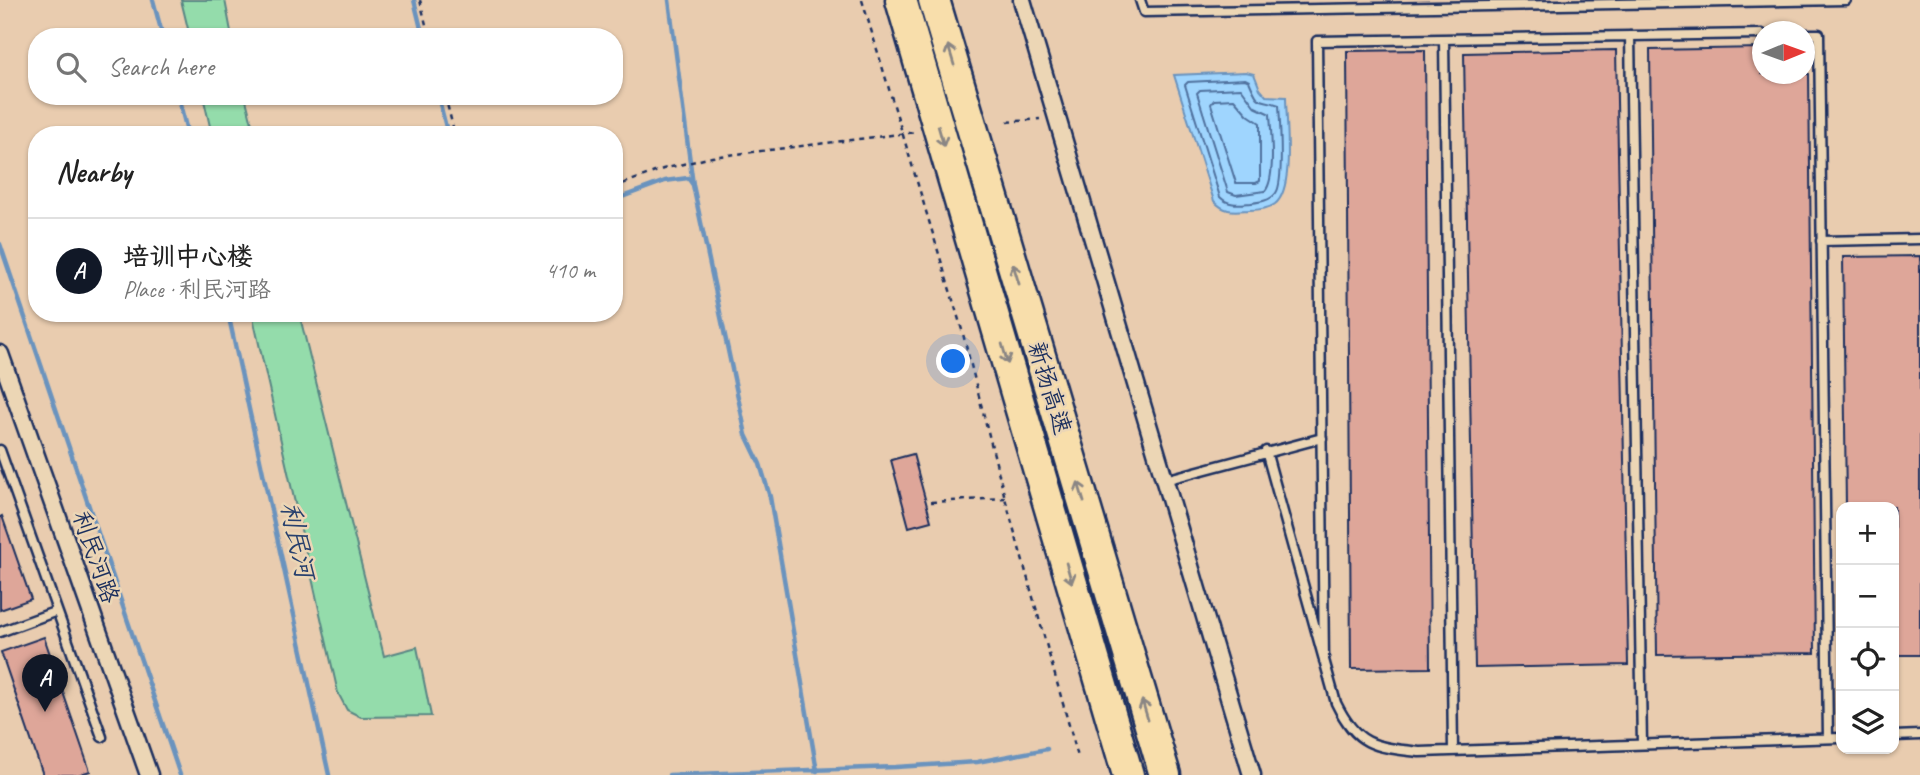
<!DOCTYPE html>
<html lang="en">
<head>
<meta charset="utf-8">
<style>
	:root { --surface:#fff; --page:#f2f2f2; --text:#222; --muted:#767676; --line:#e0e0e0; --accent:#111827 }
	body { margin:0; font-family:Caveat,"LXGW WenKai TC",sans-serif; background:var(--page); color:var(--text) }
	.controls { position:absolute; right:21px; bottom:21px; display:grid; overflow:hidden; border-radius:14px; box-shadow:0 2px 5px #0004 }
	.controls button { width:63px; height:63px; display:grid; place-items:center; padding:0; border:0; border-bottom:2px solid var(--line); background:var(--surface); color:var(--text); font:35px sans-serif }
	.compass { position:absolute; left:1752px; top:21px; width:63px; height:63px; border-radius:50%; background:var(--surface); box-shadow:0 2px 5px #0004; rotate:89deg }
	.you { position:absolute; left:954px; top:362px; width:24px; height:24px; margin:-18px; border:5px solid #fff; border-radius:50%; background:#1a73e8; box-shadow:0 0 0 10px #1a73e833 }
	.badge { display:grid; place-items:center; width:46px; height:46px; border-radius:50%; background:var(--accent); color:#fff; font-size:23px; font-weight:700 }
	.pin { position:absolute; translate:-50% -58px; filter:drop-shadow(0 2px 4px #0008) }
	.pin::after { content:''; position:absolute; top:37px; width:24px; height:21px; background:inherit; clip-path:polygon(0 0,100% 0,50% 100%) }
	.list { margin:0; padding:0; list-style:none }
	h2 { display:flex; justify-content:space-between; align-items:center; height:91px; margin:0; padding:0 28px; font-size:30px }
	h2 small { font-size:23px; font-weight:400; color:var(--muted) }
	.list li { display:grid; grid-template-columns:46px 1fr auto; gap:21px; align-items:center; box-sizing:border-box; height:105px; padding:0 28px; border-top:2px solid var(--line) }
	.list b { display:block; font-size:26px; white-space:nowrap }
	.list p { margin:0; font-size:23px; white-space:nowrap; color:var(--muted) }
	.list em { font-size:23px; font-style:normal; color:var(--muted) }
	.icon { flex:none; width:38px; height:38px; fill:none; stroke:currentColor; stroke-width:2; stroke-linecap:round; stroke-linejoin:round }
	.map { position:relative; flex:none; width:1920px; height:775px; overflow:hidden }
	.search { position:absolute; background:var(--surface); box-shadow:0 2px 5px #0004; left:28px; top:28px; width:595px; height:77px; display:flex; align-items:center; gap:18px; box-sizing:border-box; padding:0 24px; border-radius:28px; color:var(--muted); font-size:26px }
	.panel { position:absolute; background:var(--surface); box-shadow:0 2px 5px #0004; left:28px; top:126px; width:595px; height:196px; border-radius:28px }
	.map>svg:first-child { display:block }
	.green { fill:#94dcab; stroke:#588684; stroke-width:2 }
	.water { fill:#9fd5fe; stroke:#6a93be; stroke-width:2 }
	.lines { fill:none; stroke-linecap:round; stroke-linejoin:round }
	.shore { stroke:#50719e; stroke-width:2 }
	.stream { stroke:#6a93be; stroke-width:4.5 }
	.building { fill:#dea699; stroke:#1b2f5e; stroke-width:2 }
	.lane-casing { stroke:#1b2f5e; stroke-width:13 }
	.street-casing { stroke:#1b2f5e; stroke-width:21 }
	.highway-casing { stroke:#1b2f5e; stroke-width:35 }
	.path { stroke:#1b2f5e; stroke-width:2.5; stroke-dasharray:5 5; stroke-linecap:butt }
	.lane { stroke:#ecd6b5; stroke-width:8 }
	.street { stroke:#ecd6b5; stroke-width:16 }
	.highway { stroke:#f8deab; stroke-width:30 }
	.oneway { stroke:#8a8684 }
	.labels { text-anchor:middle; stroke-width:5; stroke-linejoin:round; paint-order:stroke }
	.street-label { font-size:24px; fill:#1b2f5e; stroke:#ecd6b5 }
	.water-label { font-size:26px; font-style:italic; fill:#28406e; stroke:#ecd6b5 }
</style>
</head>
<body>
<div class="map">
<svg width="1920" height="775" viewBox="0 0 1920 775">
	<rect width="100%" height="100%" fill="#e9ccaf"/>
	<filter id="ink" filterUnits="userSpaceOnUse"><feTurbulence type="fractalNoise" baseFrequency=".0143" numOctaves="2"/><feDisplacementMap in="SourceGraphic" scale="14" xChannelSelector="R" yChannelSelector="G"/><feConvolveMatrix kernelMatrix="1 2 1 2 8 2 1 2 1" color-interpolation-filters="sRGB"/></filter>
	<g filter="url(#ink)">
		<path class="green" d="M181,0H225L232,37H190Z
			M203,96H245L255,135H212Z
			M252,313H299L384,656L417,647L431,716L361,717L347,710L338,693Z"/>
		<path class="water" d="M1246,72L1254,74L1260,89L1266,96L1286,97C1286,121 1295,189 1275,204C1268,209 1258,210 1249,210C1233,211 1225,213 1214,201L1174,75Z"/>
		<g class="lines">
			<path class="shore" d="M1245,79L1249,81C1260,107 1258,97 1279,105C1280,121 1284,182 1276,193C1270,201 1260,202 1251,203C1239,204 1229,206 1220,197L1185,85L1188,82Z
				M1241,88L1255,107L1270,114C1271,132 1276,179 1265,191L1236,195L1228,192L1197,93L1200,90Z
				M1234,99L1248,115L1260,123V181L1256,183H1236L1211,104L1214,100Z"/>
			<path class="stream" d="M153,0L163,37
				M414,0L423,37
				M669,0L693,185L746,435L760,464L770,497L817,771
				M178,96L188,135
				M438,96L448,135
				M614,200L665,181L688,178L693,185
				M0,244L180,775
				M228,313L329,775
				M669,775L896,767L977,762L1047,749"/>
		</g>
		<path class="building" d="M1762,48V74H1809L1815,653L1657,655L1650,50Z
			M1425,50L1430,668L1351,669L1347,51Z
			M1616,50L1628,665L1475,668L1464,53Z
			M1920,256V655H1894V507H1846L1843,257Z
			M913,454L931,521L909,527L891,460Z
			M2,516L31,599L0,610V517Z
			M44,637L90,771L78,775H43L1,652Z"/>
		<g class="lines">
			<defs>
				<path id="lane" d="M1140,0L1144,12L1846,0
					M1804,34H1819L1828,738
					M1630,36L1642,744
					M1444,39L1453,751
					M1821,241L1920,239
					M0,450L102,737
					M1266,451L1336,703C1357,746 1374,747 1420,752L1841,738
					M1165,480L1322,438
					M0,632L57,611
					M1324,661L1317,41L1762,34
					M1894,736L1920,735"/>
				<path id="street" d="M1022,0L1252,775
					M0,354L149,775"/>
				<path id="highway" d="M901,0L1128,775
					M934,0L1165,775"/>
			</defs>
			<use href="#lane" class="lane-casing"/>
			<use href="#street" class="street-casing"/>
			<use href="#highway" class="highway-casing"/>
			<path class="path" d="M420,0L429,37
				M862,0L962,330L1005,498L1078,757
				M445,96L455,135
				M1007,122L1040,119
				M614,187L663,169L712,157L916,132
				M931,502L1005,498"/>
			<use href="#lane" class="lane"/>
			<use href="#street" class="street"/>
			<use href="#highway" class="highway"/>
		</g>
		<defs><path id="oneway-shaft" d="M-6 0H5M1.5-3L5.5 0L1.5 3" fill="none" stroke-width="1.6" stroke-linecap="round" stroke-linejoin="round" transform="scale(1.75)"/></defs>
		<g class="oneway">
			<use href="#oneway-shaft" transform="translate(951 55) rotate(-107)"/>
			<use href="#oneway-shaft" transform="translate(941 136) rotate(74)"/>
			<use href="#oneway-shaft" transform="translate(1016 274) rotate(-107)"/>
			<use href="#oneway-shaft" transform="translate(1005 354) rotate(74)"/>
			<use href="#oneway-shaft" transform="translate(1081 492) rotate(-107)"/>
			<use href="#oneway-shaft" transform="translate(1069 573) rotate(74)"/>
			<use href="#oneway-shaft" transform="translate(1145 710) rotate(-107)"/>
		</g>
	</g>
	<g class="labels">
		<g class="street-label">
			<text transform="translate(1050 388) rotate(73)" y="8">新扬高速</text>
			<text transform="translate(96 557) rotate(71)" y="8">利民河路</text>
		</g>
		<g class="water-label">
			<text transform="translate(298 540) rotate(78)" y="9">利民河</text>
		</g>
	</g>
</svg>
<div class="controls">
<button>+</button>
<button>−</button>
<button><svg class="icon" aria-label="locate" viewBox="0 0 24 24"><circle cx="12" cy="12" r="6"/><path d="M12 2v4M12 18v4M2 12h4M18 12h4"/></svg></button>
<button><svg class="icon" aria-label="layers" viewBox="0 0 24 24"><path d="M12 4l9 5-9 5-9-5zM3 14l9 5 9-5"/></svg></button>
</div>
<svg class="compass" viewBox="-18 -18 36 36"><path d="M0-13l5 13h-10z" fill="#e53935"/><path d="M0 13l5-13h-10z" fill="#767676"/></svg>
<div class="you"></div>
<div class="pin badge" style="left:45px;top:712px">A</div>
<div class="search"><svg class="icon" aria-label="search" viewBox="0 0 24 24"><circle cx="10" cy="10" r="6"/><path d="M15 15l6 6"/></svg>Search here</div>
<section class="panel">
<h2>Nearby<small></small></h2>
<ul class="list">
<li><span class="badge">A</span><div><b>培训中心楼</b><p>Place · 利民河路</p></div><em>410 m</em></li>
</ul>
</section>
</div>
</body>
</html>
